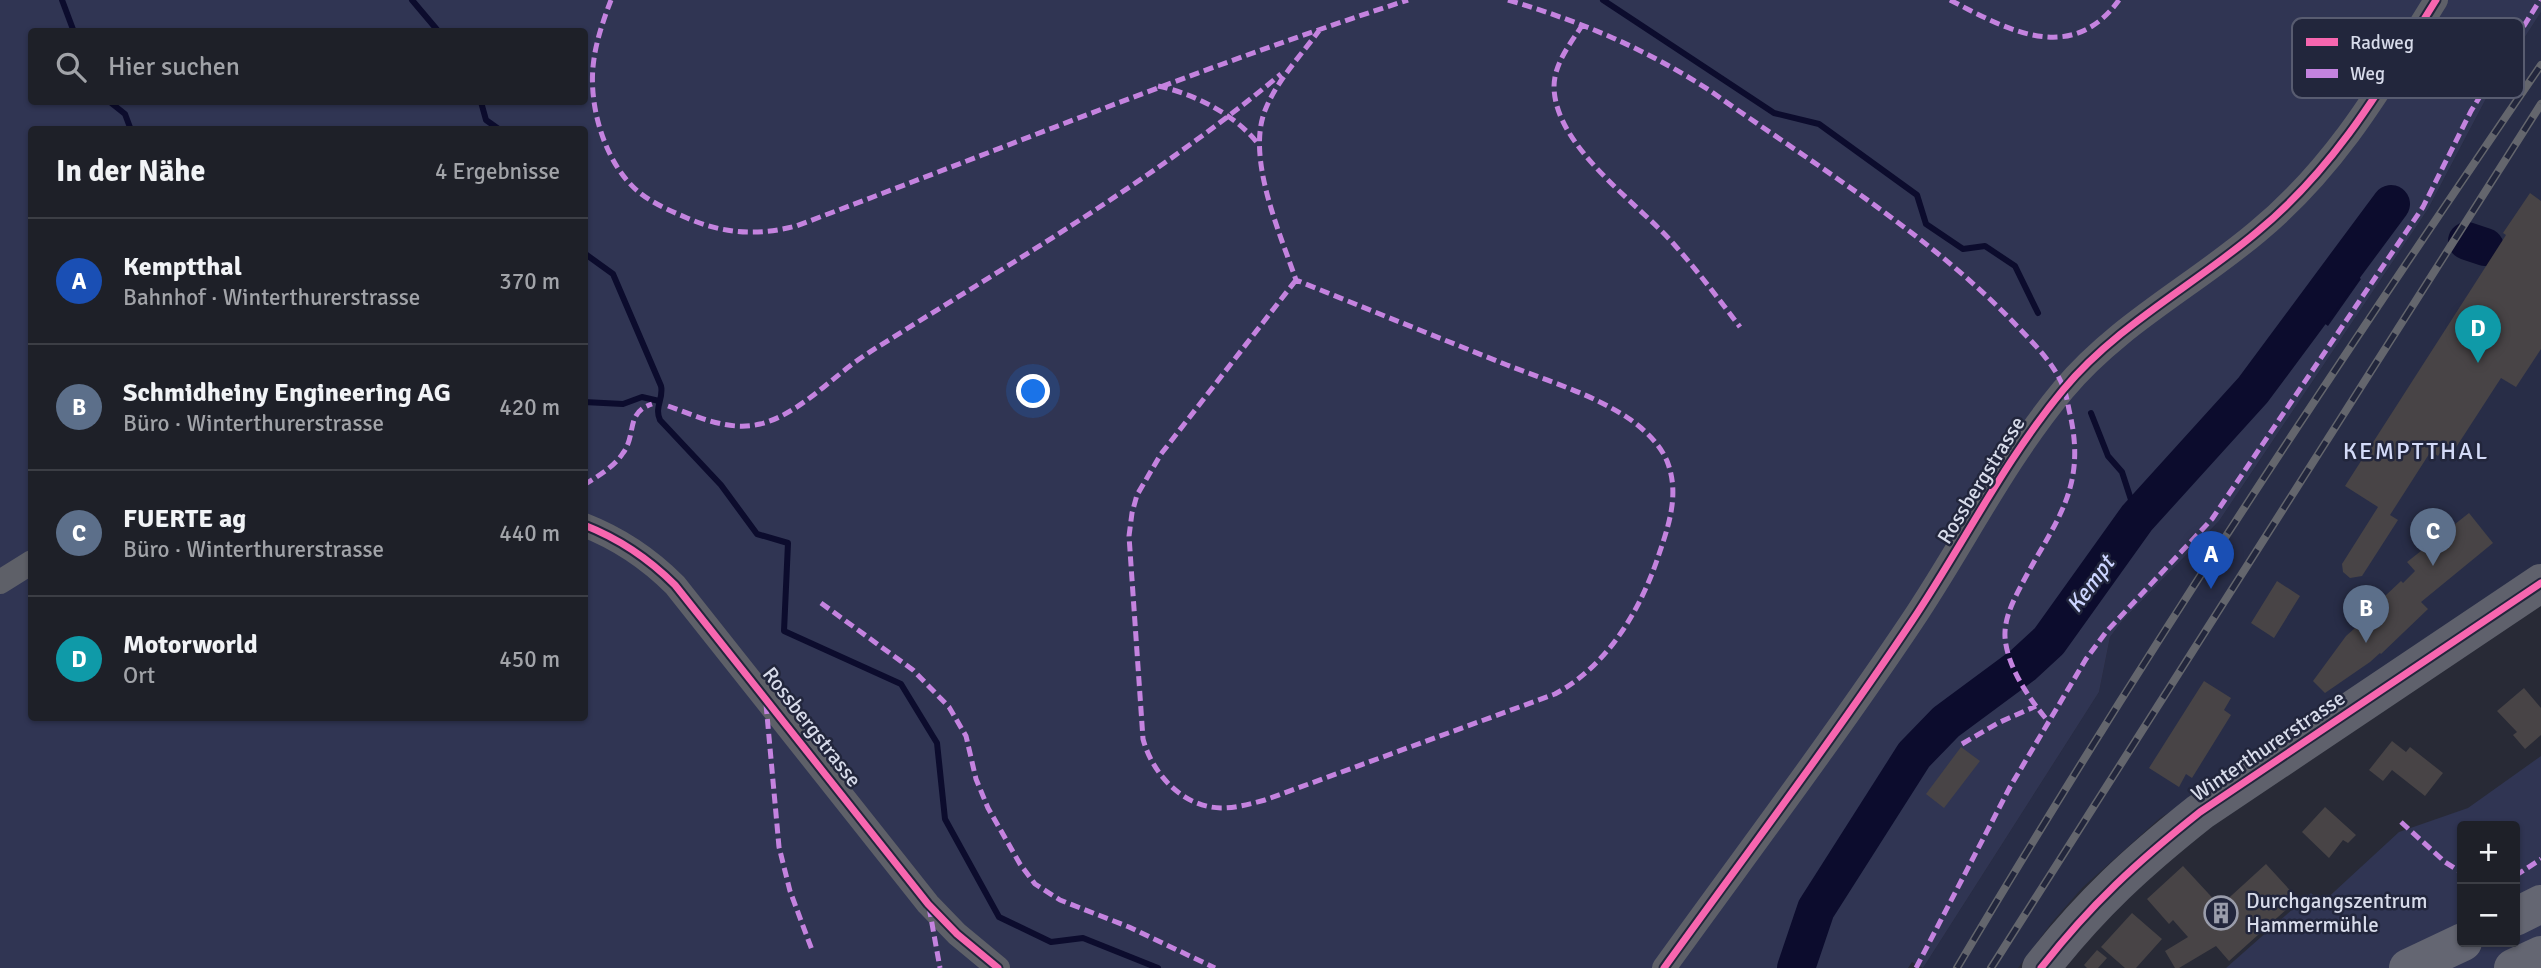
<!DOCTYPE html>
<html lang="de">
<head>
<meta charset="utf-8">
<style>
	:root { --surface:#1e2028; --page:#2b2d34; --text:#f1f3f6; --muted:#a1a3a8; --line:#3c3e45; --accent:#9a9dab }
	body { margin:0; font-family:Signika,sans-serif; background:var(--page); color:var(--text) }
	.controls { position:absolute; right:21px; bottom:21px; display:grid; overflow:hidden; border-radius:7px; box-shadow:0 2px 5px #0004 }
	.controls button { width:63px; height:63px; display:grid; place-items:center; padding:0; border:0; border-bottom:2px solid var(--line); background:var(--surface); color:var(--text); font:35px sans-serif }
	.you { position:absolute; left:1034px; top:392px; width:24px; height:24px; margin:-18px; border:5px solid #fff; border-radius:50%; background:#1a73e8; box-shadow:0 0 0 10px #1a73e833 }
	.badge { display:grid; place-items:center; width:46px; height:46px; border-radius:50%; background:var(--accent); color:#fff; font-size:23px; font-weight:700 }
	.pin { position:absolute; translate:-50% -58px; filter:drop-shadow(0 2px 4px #0008) }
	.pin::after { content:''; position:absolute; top:37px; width:24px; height:21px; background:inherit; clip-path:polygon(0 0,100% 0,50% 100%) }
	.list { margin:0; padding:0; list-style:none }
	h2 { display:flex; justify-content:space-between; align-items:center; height:91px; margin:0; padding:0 28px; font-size:30px }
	h2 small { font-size:23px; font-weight:400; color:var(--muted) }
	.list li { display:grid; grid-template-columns:46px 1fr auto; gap:21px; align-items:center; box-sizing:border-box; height:126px; padding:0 28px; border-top:2px solid var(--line) }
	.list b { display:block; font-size:26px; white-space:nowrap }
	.list p { margin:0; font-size:23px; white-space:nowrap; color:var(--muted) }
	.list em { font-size:23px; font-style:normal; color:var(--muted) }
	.icon { flex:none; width:38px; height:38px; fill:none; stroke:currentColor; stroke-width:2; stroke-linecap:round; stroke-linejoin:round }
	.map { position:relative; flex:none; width:2541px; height:968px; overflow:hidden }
	.search { position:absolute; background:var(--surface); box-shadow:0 2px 5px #0004; left:28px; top:28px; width:560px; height:77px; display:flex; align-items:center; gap:18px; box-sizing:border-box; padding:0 24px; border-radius:7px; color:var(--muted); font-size:26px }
	.panel { position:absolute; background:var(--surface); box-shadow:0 2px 5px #0004; left:28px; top:126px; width:560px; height:595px; border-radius:7px }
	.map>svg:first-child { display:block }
	.built { fill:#282d47 }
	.green { fill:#303553; fill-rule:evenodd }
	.water { fill:#0c0c2d }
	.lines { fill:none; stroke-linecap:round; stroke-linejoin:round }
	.stream { stroke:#0c0c2d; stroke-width:6 }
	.river { stroke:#0c0c2d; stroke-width:38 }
	.building { fill:#484446 }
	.minor { stroke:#5e6068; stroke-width:24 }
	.primary { stroke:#5f616c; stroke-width:38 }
	.motorway { stroke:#646672; stroke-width:38 }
	.rail-casing { stroke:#64666d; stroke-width:8 }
	.rail { stroke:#22263c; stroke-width:5; stroke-dasharray:16; stroke-linecap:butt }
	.quiet { stroke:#c483df; stroke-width:5; stroke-dasharray:10 5; stroke-linecap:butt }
	.cycleway-casing { stroke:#22263c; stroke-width:11 }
	.cycleway { stroke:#f766af; stroke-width:7 }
	.labels { text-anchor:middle; stroke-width:5; stroke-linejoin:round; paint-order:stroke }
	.street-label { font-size:21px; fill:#d7dbea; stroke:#22263c }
	.poi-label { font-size:21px; fill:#d7dbea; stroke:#22263c; text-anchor:start }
	.water-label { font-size:23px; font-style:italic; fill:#ccd5ff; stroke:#22263c }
	.quarter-label { font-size:24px; letter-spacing:2px; fill:#d4dbf8; stroke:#22263c }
	.key { fill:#22263c; stroke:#585c70; stroke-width:2 }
	.key-label { font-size:19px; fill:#d7dbea }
</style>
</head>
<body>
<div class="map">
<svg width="2541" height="968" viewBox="0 0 2541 968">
	<rect width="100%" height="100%" fill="#282a36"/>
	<path class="built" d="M2541,12V583L2160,818L2083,887L2053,921L2018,968H1923L2099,692L2110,637L2122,621L2219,521L2428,209L2490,91Z"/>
	<path class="green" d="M0,0H2541V12L2490,91L2428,209L2219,521L2122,621L2110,637L2099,692L1923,968L1912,962L1908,968H0ZM32,32H584V102H32ZM32,130H584V718H32Z
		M2541,756V968H2226L2311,893L2322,903L2399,832L2468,808ZM2462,826H2515V942H2462Z"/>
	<path class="water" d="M2330,256L2361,279L2328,326L2296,303Z"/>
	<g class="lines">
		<path class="stream" d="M62,0L74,32
			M412,0L439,32
			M1603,0L1774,113L1819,124L1917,195L1926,224L1963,249L1985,246L2015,266L2038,313
			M110,102L125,114L131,130
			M481,102L486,120L500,130
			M584,253L613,274L661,386C664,398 654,407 660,420L721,485L757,534L788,543L784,631L901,684L937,743L945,819L999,917L1051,942L1083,938L1158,968
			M584,402L623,404L642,397L659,401
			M2091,413L2108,456L2122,472L2137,518"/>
		<path class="river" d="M2467,241L2485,247
			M1796,968L1816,909L1914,755L1946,722L2023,665L2049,641L2137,518L2253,390L2391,204"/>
	</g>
	<path class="building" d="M2530,193L2541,201V349L2516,387L2501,378L2455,449L2446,443L2438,456L2431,451L2390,515L2398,520L2362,576L2350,578L2343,572L2342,564L2378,507L2345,486L2506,235L2503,233Z
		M2469,513L2493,543L2421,602L2428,609L2381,654L2380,653L2370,662L2325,693L2313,681L2346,636L2355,628L2354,625L2401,581L2403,583L2415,571L2407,562Z
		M2277,581L2300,596L2274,638L2251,623Z
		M2204,681L2231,698L2224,710L2231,715L2192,778L2186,774L2179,787L2149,768Z
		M2524,688L2541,708V735L2525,749L2513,735L2517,732L2497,711Z
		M2392,741L2406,752L2410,747L2443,773L2425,796L2392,770L2383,781L2369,770Z
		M1961,747L1980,761L1944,808L1926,794Z
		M2325,807L2356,835L2348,843L2343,840L2329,858L2302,832Z
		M2266,864L2298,899L2229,961L2216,946L2179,968H2175L2165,951L2188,937L2173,920L2169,924L2147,899L2183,866L2220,906Z
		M2132,913L2162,939L2136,968H2125L2101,947Z
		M2097,950L2107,958L2098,968H2087L2084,965Z"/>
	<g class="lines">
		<path class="minor" d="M584,525C620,539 648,558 675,585L928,904L957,934L998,968
			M0,582L32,562
			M1664,968C1747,853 1833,739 1912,621C1963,545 2004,461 2063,390C2117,325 2193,286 2257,232C2336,167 2383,85 2436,0"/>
		<path class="primary" d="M2041,968C2091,904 2137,862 2200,812L2541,583"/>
		<path class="motorway" d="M2515,917L2541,904
			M2408,968L2463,942
			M2513,968L2541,955"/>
		<defs>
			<path id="rail" d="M1957,968C2140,659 2339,361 2541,65
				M1991,968L2541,104"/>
		</defs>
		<use href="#rail" class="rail-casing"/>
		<use href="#rail" class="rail"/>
		<path class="quiet" d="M611,0C603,21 595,44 593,67C589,109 606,166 640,193C654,204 671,211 687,218C724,234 758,236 796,226C1000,150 1200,67 1408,0
			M1508,0C1582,22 1644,48 1709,90C1812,163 1929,234 2016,325C2034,344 2055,364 2064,389C2067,397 2068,406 2070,414C2087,489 2055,521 2023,582C2014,599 2004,618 2005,637C2007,667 2030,700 2048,721
			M1950,0C2008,30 2071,66 2119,0
			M1583,24C1571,43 1554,63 1554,87C1555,146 1635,201 1672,242C1696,269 1718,298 1740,327
			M1158,86C1195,94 1236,115 1259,145
			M1296,280L1161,454L1137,495L1132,513L1129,536L1143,739C1152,773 1182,807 1221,808C1236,808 1250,804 1265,800L1555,694C1605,667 1637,616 1656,563C1667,530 1681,496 1667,461C1660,444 1643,428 1628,418C1592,394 1548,381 1507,365C1437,337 1367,309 1296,280C1280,233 1245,156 1266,108C1278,79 1303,53 1321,28
			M668,406C697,416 728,432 760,424C798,415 832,377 865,355C1006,266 1153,181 1281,74
			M584,485C598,476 614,467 623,453C637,434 625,413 652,404
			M821,603L913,670L949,707L966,736L976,779L988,808L1020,864L1035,884L1060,900L1129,927L1215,968
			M766,704L779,847L790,891L812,950
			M1962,744L1998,723L2036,706
			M2401,822L2445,862L2462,873
			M2515,876L2541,859
			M929,907L940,968
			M1916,968L2010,787L2086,659L2106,632L2212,519L2423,207L2471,111L2540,0"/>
		<defs>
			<path id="cycleway" d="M584,525C620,539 648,558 675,585L928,904L957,934L998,968
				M1664,968C1747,853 1833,739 1912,621C1963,545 2004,461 2063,390C2117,325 2193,286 2257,232C2336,167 2383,85 2436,0
				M2041,968C2091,904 2137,862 2200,812L2541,583"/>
		</defs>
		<use href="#cycleway" class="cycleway-casing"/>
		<use href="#cycleway" class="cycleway"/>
	</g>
	<defs>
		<symbol id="building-ring" viewBox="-11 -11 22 22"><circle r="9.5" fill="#22263c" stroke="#9a9dab" stroke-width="1.5"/><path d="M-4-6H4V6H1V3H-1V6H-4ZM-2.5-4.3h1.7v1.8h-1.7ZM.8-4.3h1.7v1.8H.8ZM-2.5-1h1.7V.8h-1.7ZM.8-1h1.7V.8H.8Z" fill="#9a9dab"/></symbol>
	</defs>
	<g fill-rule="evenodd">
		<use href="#building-ring" x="2202" y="894" width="38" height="38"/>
	</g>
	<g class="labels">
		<g class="street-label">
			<text transform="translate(1981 480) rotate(-58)" y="7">Rossbergstrasse</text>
			<text transform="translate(812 727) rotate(52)" y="7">Rossbergstrasse</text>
			<text transform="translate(2268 746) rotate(-34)" y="7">Winterthurerstrasse</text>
		</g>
		<g class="poi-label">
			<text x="2246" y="908">Durchgangszentrum<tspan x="2246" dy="24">Hammermühle</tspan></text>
		</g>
		<g class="water-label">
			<text transform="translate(2090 584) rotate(-54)" y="8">Kempt</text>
		</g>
		<g class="quarter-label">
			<text x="2416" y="459">KEMPTTHAL</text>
		</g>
	</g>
	<rect x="2292" y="18" width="232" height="80" rx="10" class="key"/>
	<rect x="2306" y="38" width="32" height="8" fill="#f766af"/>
	<rect x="2306" y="69" width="32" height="9" fill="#c483df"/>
	<g class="key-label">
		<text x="2350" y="49">Radweg</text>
		<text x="2350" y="80">Weg</text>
	</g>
</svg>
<div class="controls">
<button>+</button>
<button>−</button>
</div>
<div class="you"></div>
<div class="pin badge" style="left:2211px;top:589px;background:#1a4fb4">A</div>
<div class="pin badge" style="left:2366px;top:643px;background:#5c6f8a">B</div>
<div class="pin badge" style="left:2433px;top:566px;background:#5c6f8a">C</div>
<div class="pin badge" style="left:2478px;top:363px;background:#0f9aa8">D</div>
<div class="search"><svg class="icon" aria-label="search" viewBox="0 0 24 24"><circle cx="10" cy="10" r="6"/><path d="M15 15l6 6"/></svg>Hier suchen</div>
<section class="panel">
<h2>In der Nähe<small>4 Ergebnisse</small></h2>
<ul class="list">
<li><span class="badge" style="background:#1a4fb4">A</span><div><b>Kemptthal</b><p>Bahnhof · Winterthurerstrasse</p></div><em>370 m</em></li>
<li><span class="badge" style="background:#5c6f8a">B</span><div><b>Schmidheiny Engineering AG</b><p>Büro · Winterthurerstrasse</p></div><em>420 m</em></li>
<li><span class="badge" style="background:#5c6f8a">C</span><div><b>FUERTE ag</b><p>Büro · Winterthurerstrasse</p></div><em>440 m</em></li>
<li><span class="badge" style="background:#0f9aa8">D</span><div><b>Motorworld</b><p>Ort</p></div><em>450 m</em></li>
</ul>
</section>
</div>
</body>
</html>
